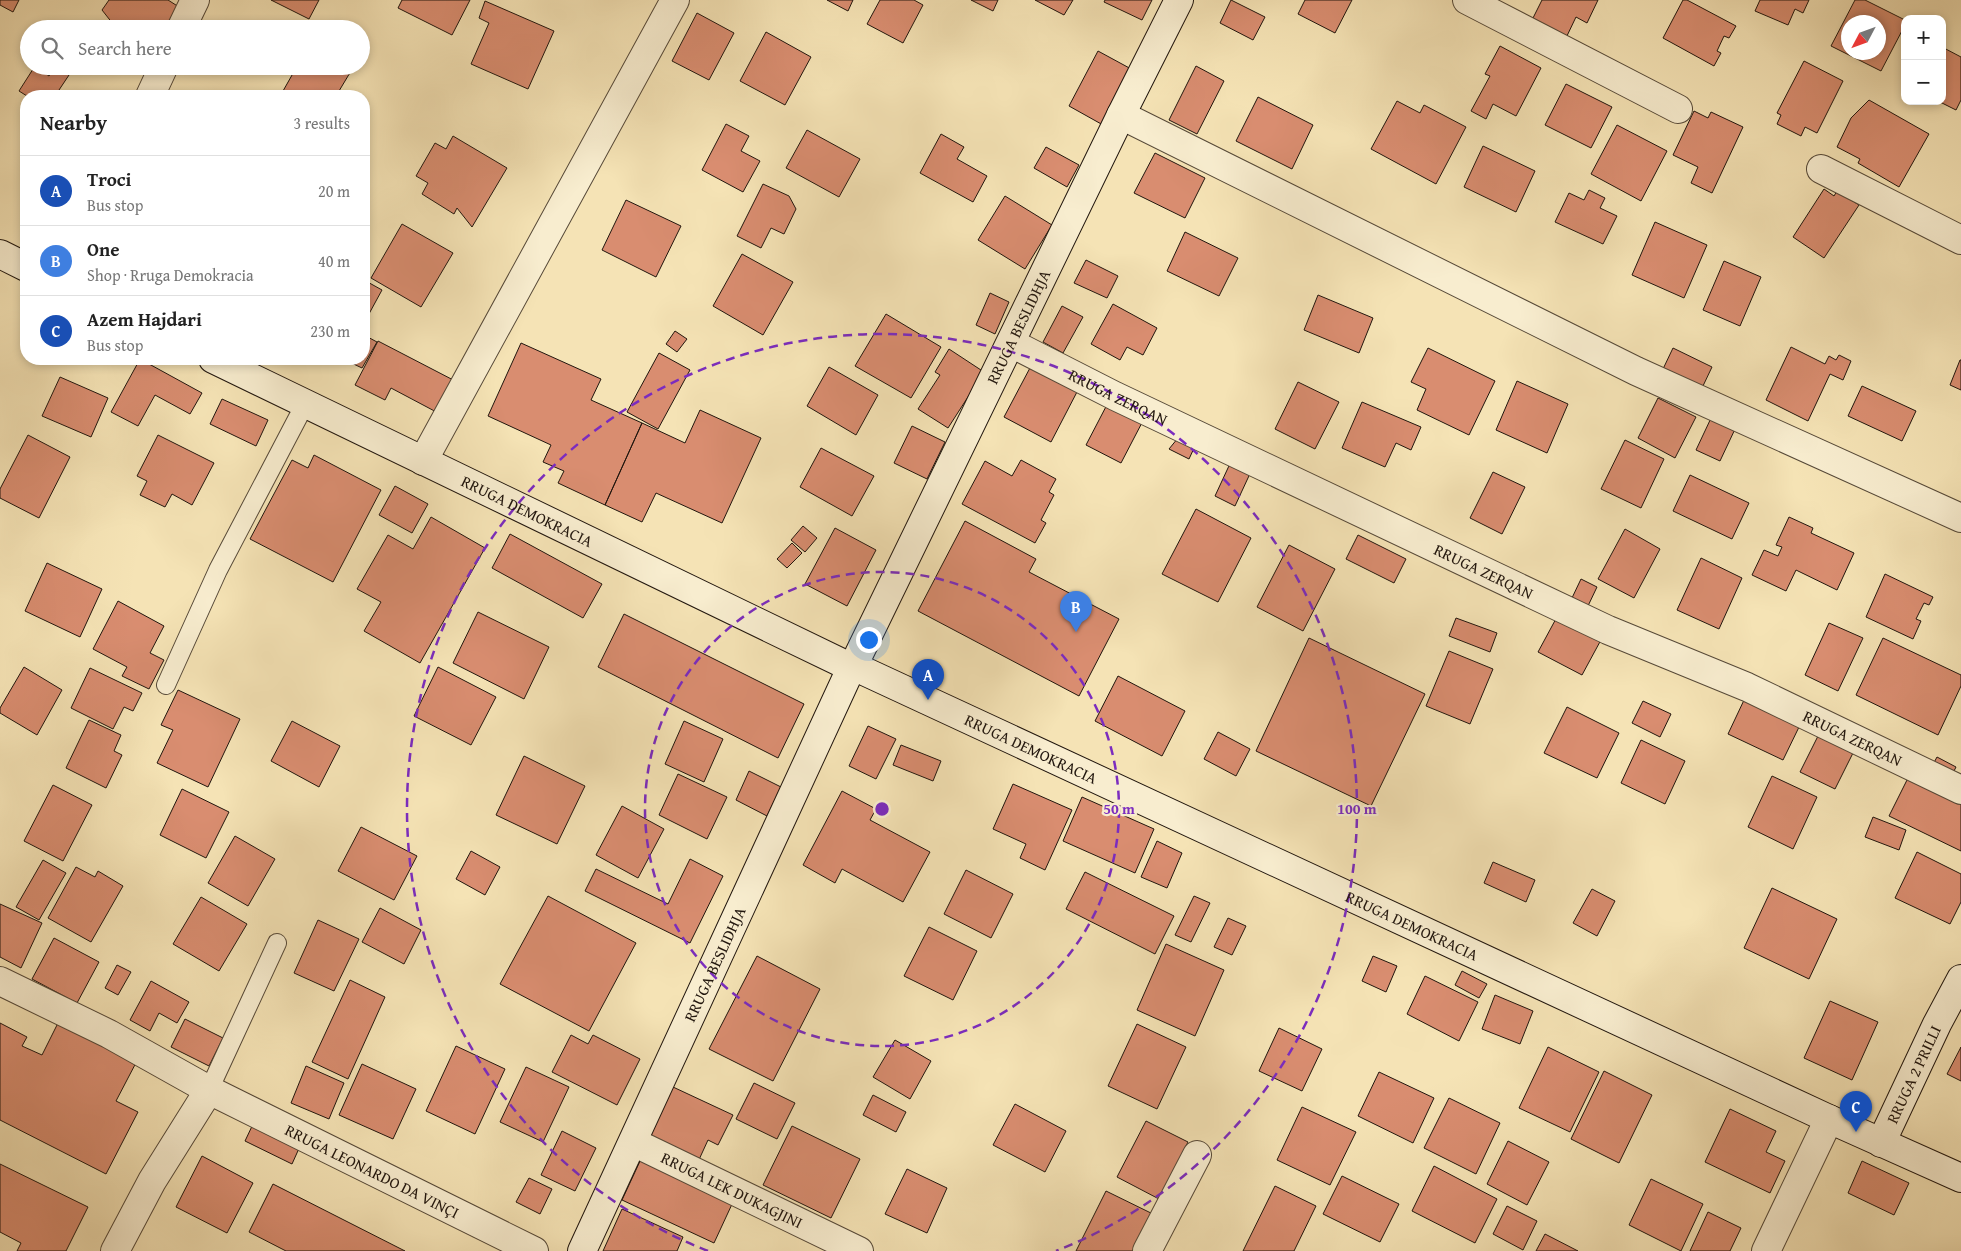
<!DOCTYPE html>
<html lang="en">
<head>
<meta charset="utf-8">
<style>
	:root { --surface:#fff; --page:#f2f2f2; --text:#222; --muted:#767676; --line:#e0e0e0; --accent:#0f766e }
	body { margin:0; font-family:"Gentium Book Plus",serif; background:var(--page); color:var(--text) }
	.controls { position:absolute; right:15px; top:15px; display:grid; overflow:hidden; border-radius:10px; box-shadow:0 2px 8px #0003 }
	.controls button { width:45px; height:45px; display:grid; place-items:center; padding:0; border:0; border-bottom:1px solid var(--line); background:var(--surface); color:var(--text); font:25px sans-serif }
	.compass { position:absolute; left:1841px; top:15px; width:45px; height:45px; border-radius:50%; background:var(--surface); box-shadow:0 2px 8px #0003; rotate:229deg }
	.you { position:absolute; left:868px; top:639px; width:18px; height:18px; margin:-12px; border:4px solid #fff; border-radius:50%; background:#1a73e8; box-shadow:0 0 0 8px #1a73e833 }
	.badge { display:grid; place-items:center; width:32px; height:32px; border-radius:50%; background:var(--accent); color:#fff; font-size:16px; font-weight:700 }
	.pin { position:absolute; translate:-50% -41px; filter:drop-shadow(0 1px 2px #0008) }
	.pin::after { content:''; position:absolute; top:26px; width:18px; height:15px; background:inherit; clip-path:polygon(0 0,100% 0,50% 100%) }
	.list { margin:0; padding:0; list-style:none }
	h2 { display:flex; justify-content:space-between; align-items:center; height:65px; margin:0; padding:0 20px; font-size:21px }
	h2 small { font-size:16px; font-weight:400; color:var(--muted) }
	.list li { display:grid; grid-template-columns:32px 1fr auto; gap:15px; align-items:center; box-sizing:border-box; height:70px; padding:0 20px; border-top:1px solid var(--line) }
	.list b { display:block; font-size:19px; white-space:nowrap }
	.list p { margin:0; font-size:16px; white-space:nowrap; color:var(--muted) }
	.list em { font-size:16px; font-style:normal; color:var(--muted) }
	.icon { flex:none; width:28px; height:28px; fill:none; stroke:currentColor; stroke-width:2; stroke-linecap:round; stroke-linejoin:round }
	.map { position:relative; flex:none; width:1961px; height:1251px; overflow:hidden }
	.search { position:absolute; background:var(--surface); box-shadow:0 2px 8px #0003; left:20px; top:20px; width:350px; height:55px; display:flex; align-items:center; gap:12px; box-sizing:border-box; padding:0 18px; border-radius:28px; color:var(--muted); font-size:19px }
	.panel { position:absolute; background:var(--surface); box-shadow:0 2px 8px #0003; left:20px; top:90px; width:350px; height:275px; border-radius:20px }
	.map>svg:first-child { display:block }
	.building { fill:#d98d70; stroke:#21160e; fill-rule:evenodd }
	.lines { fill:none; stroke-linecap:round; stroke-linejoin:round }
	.lane-casing { stroke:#564938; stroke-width:20 }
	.street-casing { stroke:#564938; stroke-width:30 }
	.secondary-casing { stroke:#21160e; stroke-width:30 }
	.lane { stroke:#f8edcf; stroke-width:18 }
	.street { stroke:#f8edcf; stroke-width:28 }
	.secondary { stroke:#f8edcf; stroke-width:28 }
	.ring { fill:none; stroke:#7b2cbf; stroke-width:2.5; stroke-dasharray:9 6 }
	.labels { text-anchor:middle; stroke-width:4.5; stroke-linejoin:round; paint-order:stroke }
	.street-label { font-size:16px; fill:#21160e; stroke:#f8edcf }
	.centre { fill:#7b2cbf; stroke:#f8edcf; stroke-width:2.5 }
	.ring-label { font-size:15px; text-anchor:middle; font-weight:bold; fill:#7b2cbf; stroke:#f8edcf; stroke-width:4.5; stroke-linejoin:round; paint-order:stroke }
</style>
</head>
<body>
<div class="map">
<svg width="1961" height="1251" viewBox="0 0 1961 1251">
	<rect width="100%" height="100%" fill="#f5e3b5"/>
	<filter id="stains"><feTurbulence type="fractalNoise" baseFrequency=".004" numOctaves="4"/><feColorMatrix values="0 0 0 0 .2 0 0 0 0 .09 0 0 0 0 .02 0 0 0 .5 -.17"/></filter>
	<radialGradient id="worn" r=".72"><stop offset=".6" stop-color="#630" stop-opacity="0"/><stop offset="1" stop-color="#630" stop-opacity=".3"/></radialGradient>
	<path class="building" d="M0,0H19L13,12L0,5Z
		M109,0H168L179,7L164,29H117L102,10Z
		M271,0H319L309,19Z
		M402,0H470L452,35L398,8Z
		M827,0H853L848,11Z
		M880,0H914L923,5L903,43L867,24Z
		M971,0H998L993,11Z
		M1035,0H1073L1064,15Z
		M1105,0H1152L1142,20L1104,2Z
		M1231,0L1265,17L1253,40L1220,23Z
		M1305,0H1352L1335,33L1298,14Z
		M1542,0H1598L1587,23L1576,17L1565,40L1531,22Z
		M1683,0H1687L1736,26L1729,38L1724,36L1717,51L1721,53L1714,66L1663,38Z
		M1760,0H1809L1803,13L1795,9L1788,25L1755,11Z
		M1855,0H1865L1905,20V25L1881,71L1831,46ZM1848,22H1878V52H1848Z
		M485,1L554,31L528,89L471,64L489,23L479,18Z
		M697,13L734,33L709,80L672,61Z
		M766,32L811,57L785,105L740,81Z
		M1500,46L1541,68L1516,116L1493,104L1486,119L1471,111L1490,76L1485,74Z
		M1942,47L1961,57V100L1956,110L1938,101H1942Z
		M1098,51L1133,70L1103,125L1069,106Z
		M1804,61L1843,81L1817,133L1805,127L1801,136L1777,124L1781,115L1777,113Z
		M35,66L49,76L55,66L69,75L55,96H27L19,91Z
		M294,66H354L336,96H292L283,91L296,68Z
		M1196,66L1224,81L1197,134L1169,120Z
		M1566,84L1612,107L1591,148L1545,125Z
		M1258,97L1313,125L1292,169L1236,141Z
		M1869,100L1929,134L1899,187L1858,163L1860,159L1837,147L1851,118Z
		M1397,101L1420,113L1424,105L1466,127L1436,184L1371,149Z
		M1694,111L1708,118L1711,112L1743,127L1712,193L1691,183L1698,167L1673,155Z
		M726,124L749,136L741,151L760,161L743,192L702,170Z
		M1617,125L1667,151L1641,201L1591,174Z
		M807,130L860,159L839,197L786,168Z
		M941,134L964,147L957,159L987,176L973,202L920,173Z
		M453,136L507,168L472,227L457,208L454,214L422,194L428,183L416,176L435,143L446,149Z
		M1483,146L1535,171L1516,212L1464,187Z
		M1046,147L1079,165L1067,187L1034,168Z
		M1155,153L1205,178L1185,218L1134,193Z
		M763,184L789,196L796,209L784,234L771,228L761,248L737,236Z
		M1824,189L1834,196L1837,191L1859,205L1824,258L1793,237Z
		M1589,190L1605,198L1600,208L1617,216L1603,244L1555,222L1569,193L1584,200Z
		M1005,196L1052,225L1025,269L978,240Z
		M626,200L681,226L656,277L602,250Z
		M1655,222L1707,245L1684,298L1632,275Z
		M402,224L453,253L421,307L371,278Z
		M1185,232L1238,258L1219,296L1167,271Z
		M742,254L793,282L763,335L713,306Z
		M1086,260L1118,276L1107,298L1074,283Z
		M1724,261L1761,277L1740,326L1703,310Z
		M364,280L382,290L364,323Z
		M990,293L1009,302L995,334L976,325Z
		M1318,295L1373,318L1359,353L1304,330Z
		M1113,304L1157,328L1143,355L1127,347L1120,360L1091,344Z
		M1062,306L1083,317L1063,353L1043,342Z
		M886,314L941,347L911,398L855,366Z
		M675,331L687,339L677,352L666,344Z
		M364,335L377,342L362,368L343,359H364Z
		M378,341L459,383L442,415L391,388L385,400L355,385Z
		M521,343L601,379L591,400L642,423L605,505L558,483L564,471L543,462L551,445L488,416Z
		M1791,347L1825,364L1829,356L1836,360L1839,355L1851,361L1843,380L1830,374L1808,421L1766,400Z
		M1428,348L1495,381L1469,435L1417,410L1426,389L1411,382Z
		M1673,348L1712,367L1702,388L1663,369Z
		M949,349L984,372L948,428L918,409L940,375L935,372Z
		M659,353L690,370L658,429L627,412Z
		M140,359L202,393L190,414L155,395L138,426L111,412Z
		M1960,360H1961V390L1950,385Z
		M1031,366L1078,390L1051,442L1004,417Z
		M829,367L878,395L856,435L807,406Z
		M60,377L108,398L91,437L42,416Z
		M1517,381L1568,404L1547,453L1496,430Z
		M1298,382L1339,402L1315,449L1275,429Z
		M1862,386L1916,411L1902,441L1848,416Z
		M1111,397L1146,415L1121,463L1086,445Z
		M1658,398L1696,417L1675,458L1638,438Z
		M222,399L268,420L256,446L210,424Z
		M1362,402L1421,427L1411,450L1396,443L1385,467L1342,448Z
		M700,410L761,438L722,523L656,493L642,522L605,505L642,423L685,443Z
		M1712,416L1736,427L1720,461L1696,450Z
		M912,426L945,442L927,479L894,463Z
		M28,435L70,457L39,518L0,498V489Z
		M158,435L214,463L192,505L172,494L165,507L140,495L147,481L137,476Z
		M1178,438L1195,446L1189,459L1169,449Z
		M1625,440L1664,459L1641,508L1601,489Z
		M821,448L874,476L852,516L800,487Z
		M314,455L381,490L333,582L250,539L292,460L308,468Z
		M1234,455L1254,465L1235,506L1215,496Z
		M1021,460L1056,479L1049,492L1054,495L1041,520L1046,523L1035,543L962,504L985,461L1012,476Z
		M1493,472L1525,487L1502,534L1470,518Z
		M1690,475L1749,503L1732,539L1673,511Z
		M395,486L428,504L412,533L379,515Z
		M1196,509L1251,538L1218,602L1162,574Z
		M431,517L485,548L420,663L364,631L381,602L357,589L388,535L413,549Z
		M1789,517L1813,528L1811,533L1854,553L1837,590L1796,570L1786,591L1752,575L1764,550L1778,556L1782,547L1776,545Z
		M965,521L1036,559L1029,572L1119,619L1079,696L918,611Z
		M803,526L817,538L805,552L791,540Z
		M835,528L876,550L847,606L805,584Z
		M1625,529L1660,549L1634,598L1598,579Z
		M510,534L602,584L583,618L492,568Z
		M1358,535L1406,559L1394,583L1346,559Z
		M792,543L802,553L787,568L777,559Z
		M1289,545L1335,569L1303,631L1257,607Z
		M1701,558L1742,578L1719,629L1677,610Z
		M47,563L102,589L80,637L25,611Z
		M1885,574L1933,597L1929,605L1924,603L1916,619L1921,621L1913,639L1866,617Z
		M1581,579L1597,587L1587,608L1571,600Z
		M118,601L164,626L150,653L164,660L149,689L122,676L127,667L93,649Z
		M478,612L549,647L524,699L453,663Z
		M624,614L804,704L778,758L598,667Z
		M1558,615L1602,638L1582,675L1538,652Z
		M1456,618L1497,633L1490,652L1449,636Z
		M1829,623L1863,638L1838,691L1805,675Z
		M1309,638L1425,694L1371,806L1256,751Z
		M1883,638L1961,675V686L1938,735L1856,695Z
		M1449,651L1493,669L1470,724L1426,706Z
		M24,667L62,690L37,735L0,713V708Z
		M438,667L496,697L471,745L414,716Z
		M90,668L142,693L133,711L124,707L113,729L71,708Z
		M1118,676L1185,711L1162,756L1095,721Z
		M178,690L240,719L208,787L157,763L173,730L161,725Z
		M1745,698L1800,725L1783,760L1728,734Z
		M1643,701L1671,714L1660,737L1632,723Z
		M1567,707L1619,733L1597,778L1544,753Z
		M89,720L121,735L114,751L122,755L106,788L66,768Z
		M292,721L340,746L319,787L271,761Z
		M684,721L723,739L704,782L665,764Z
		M868,726L896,739L876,779L849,766Z
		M1218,732L1250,749L1236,776L1204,759Z
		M1820,732L1855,749L1835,789L1800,772Z
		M1641,740L1685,761L1665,804L1621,783Z
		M901,745L941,761L933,781L893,765Z
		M524,756L585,786L557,844L496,815Z
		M1937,757L1956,767L1951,777L1931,768Z
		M749,771L781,787L767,816L736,800Z
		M678,774L727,797L707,839L659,815Z
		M1772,776L1817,797L1793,849L1748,827Z
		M1908,778L1961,804V851L1889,816Z
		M1013,784L1072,810L1045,870L1020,858L1026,844L993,829Z
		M53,785L92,805L63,861L24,841Z
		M182,789L229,812L206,858L160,835Z
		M842,791L876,809L870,820L930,852L903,902L842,869L835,883L803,865Z
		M1082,797L1154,829L1135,873L1063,841Z
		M622,806L664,829L638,878L596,855Z
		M1873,817L1906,830L1899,850L1865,837Z
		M361,827L417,856L394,900L338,871Z
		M235,836L275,859L248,906L208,883Z
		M1157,841L1182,853L1167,888L1141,877Z
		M471,851L500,867L485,895L456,879Z
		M1917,852L1961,874V902L1950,924L1895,898Z
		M690,859L723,876L690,943L585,891L596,869L668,904Z
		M43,860L66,873L39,920L16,907Z
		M1493,862L1535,880L1526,902L1484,883Z
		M76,867L95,877L98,871L123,886L91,942L48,918Z
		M966,870L1013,894L991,938L944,914Z
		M1085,872L1174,916L1155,954L1066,909Z
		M1772,888L1837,919L1809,979L1744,948Z
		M1592,889L1615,901L1597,936L1573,923Z
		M548,896L636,943L589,1031L500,984Z
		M1194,896L1210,903L1191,942L1175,935Z
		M201,897L247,924L219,971L173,944Z
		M0,904L42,923L21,968L0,957Z
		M380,908L421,930L404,964L362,942Z
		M1228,918L1246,926L1232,955L1214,947Z
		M318,920L359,939L334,991L294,973Z
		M929,927L977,951L953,1000L904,976Z
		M54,938L99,962L77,1003L32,979Z
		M1166,944L1224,970L1195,1036L1137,1010Z
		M757,956L820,989L773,1081L709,1049Z
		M1373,956L1397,966L1386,992L1362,981Z
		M117,965L131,972L118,995L105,988Z
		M1462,971L1487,984L1479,998L1455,985Z
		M1425,976L1478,1002L1459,1041L1407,1014Z
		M350,980L385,997L348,1079L312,1062Z
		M151,981L189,1002L177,1023L159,1013L150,1031L130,1020Z
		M1495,995L1533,1011L1520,1044L1482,1029Z
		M1830,1001L1878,1022L1852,1080L1804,1058Z
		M61,1017L139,1057L116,1101L138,1112L106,1174L0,1120V1023L27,1037L22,1046L42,1055Z
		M185,1019L223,1038L209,1066L171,1047Z
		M1137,1024L1186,1047L1157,1109L1108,1086Z
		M1279,1028L1322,1049L1302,1091L1259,1071Z
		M571,1035L588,1044L593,1035L640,1059L617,1105L552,1072Z
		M895,1040L931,1061L910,1099L873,1077Z
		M456,1046L505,1069L475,1134L426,1111Z
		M1548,1047L1599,1072L1570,1132L1519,1108Z
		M1961,1047V1081L1947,1074Z
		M362,1064L416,1089L393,1139L339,1115Z
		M306,1066L344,1083L329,1119L291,1103Z
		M526,1067L569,1087L543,1142L500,1122Z
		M1604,1071L1652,1095L1619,1163L1571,1139Z
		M1379,1072L1434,1098L1413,1143L1358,1116Z
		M754,1083L795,1103L777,1139L736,1119Z
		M673,1087L733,1115L718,1145L708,1140L697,1164L648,1141Z
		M873,1095L906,1112L896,1132L863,1115Z
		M1449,1098L1500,1123L1476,1174L1424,1148Z
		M1015,1104L1066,1131L1045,1172L993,1145Z
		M1302,1107L1356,1132L1330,1185L1277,1160Z
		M1730,1109L1776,1131L1766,1152L1785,1161L1770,1193L1705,1162Z
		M1146,1121L1188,1142L1159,1199L1117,1177Z
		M254,1122L301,1144L292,1164L245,1141Z
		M792,1126L860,1159L831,1218L763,1185Z
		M562,1131L596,1148L575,1191L541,1175Z
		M1508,1141L1549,1162L1527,1205L1487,1184Z
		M202,1156L253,1183L227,1233L176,1207Z
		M641,1159L733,1202L714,1243L622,1200Z
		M1862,1161L1909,1183L1894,1215L1848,1193Z
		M0,1164L88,1207L66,1251H17L21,1243L0,1232Z
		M1434,1166L1497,1199L1475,1243L1412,1211Z
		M907,1169L947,1188L927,1233L885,1214Z
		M1342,1176L1399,1204L1380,1242L1323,1214Z
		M529,1178L552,1189L540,1214L516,1202Z
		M1651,1179L1703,1204L1681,1251L1629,1225Z
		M273,1184L405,1251H286L249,1232Z
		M1275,1186L1316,1206L1294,1251H1243Z
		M1106,1191L1157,1216L1140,1251H1076Z
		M1507,1206L1537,1221L1523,1250L1493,1234Z
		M622,1209L683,1237L677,1251H603Z
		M1708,1212L1741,1228L1730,1251H1690Z
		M1545,1234L1578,1251H1536Z"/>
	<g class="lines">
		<defs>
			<path id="lane" d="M166,685L218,570L305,404
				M209,1090L277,943"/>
			<g id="street">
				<path d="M1467,0L1678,109"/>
				<path d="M181,29L195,0"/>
				<path d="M150,96L164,66"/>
				<path d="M1121,115L1636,371L1961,518"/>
				<path d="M1821,169L1961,240"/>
				<path id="s1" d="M1011,343L1115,396L1608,630L1747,687L1961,790"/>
				<path d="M423,461L675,0"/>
				<path id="s2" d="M0,981L109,1034L209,1090L534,1251"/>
				<path id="s3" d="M633,1142L859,1251"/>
				<path d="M115,1251L152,1181L209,1090"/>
				<path d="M1147,1251L1197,1155"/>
				<path d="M1766,1251L1829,1119"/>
			</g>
			<g id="secondary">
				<path d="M0,254L26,267"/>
				<path id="s4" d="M213,359L842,663"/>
				<path id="s5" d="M859,654L1121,115L1179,0"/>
				<path id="s6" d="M866,672L1829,1119L1961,1178"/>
				<path id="s7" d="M1881,1143L1937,1024L1961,979"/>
				<path id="s8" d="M582,1251L847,677"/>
			</g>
		</defs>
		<use href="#lane" class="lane-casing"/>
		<use href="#street" class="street-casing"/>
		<use href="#secondary" class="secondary-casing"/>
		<use href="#lane" class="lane"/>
		<use href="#street" class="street"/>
		<use href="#secondary" class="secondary"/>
	</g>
	<g class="ring">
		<circle cx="882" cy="809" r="237"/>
		<path d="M708 1251A475 475 0 1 1 1056 1251"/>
	</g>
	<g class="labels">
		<g class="street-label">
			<text dy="6" stroke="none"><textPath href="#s5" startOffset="364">RRUGA BESLIDHJA</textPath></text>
			<text dy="6" stroke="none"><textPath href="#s1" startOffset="120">RRUGA ZERQAN</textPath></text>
			<text dy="6" stroke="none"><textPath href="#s4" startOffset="349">RRUGA DEMOKRACIA</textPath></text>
			<text dy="6" stroke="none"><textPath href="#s1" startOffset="525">RRUGA ZERQAN</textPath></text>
			<text dy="6" stroke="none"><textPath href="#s1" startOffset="930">RRUGA ZERQAN</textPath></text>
			<text dy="6" stroke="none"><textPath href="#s6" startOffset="182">RRUGA DEMOKRACIA</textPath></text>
			<text dy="6" stroke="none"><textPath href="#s6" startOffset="602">RRUGA DEMOKRACIA</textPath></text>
			<text dy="6" stroke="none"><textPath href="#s8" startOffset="316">RRUGA BESLIDHJA</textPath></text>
			<text dy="6" stroke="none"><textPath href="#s7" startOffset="76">RRUGA 2 PRILLI</textPath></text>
			<text dy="6" stroke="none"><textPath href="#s2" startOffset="418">RRUGA LEONARDO DA VINÇI</textPath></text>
			<text dy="6" stroke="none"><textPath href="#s3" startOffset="110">RRUGA LEK DUKAGJINI</textPath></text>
		</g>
	</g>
	<circle cx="882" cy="809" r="8" class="centre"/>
	<g class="ring-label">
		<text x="1119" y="814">50 m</text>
		<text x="1357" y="814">100 m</text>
	</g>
	<rect width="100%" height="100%" filter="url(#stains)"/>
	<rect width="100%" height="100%" fill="url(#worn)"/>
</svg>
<div class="controls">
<button>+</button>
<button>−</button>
</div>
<svg class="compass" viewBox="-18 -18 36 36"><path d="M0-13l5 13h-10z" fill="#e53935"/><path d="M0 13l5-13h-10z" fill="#767676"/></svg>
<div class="you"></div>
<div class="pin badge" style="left:928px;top:700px;background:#1a4fb4">A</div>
<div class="pin badge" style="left:1076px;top:632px;background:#3f7fe0">B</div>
<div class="pin badge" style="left:1856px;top:1132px;background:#1a4fb4">C</div>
<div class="search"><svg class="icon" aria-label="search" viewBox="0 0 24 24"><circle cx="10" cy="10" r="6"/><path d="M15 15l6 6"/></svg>Search here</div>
<section class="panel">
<h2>Nearby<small>3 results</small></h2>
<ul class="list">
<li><span class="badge" style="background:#1a4fb4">A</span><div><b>Troci</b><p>Bus stop</p></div><em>20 m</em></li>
<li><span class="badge" style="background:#3f7fe0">B</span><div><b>One</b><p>Shop · Rruga Demokracia</p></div><em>40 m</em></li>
<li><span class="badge" style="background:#1a4fb4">C</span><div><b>Azem Hajdari</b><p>Bus stop</p></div><em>230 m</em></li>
</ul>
</section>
</div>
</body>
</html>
